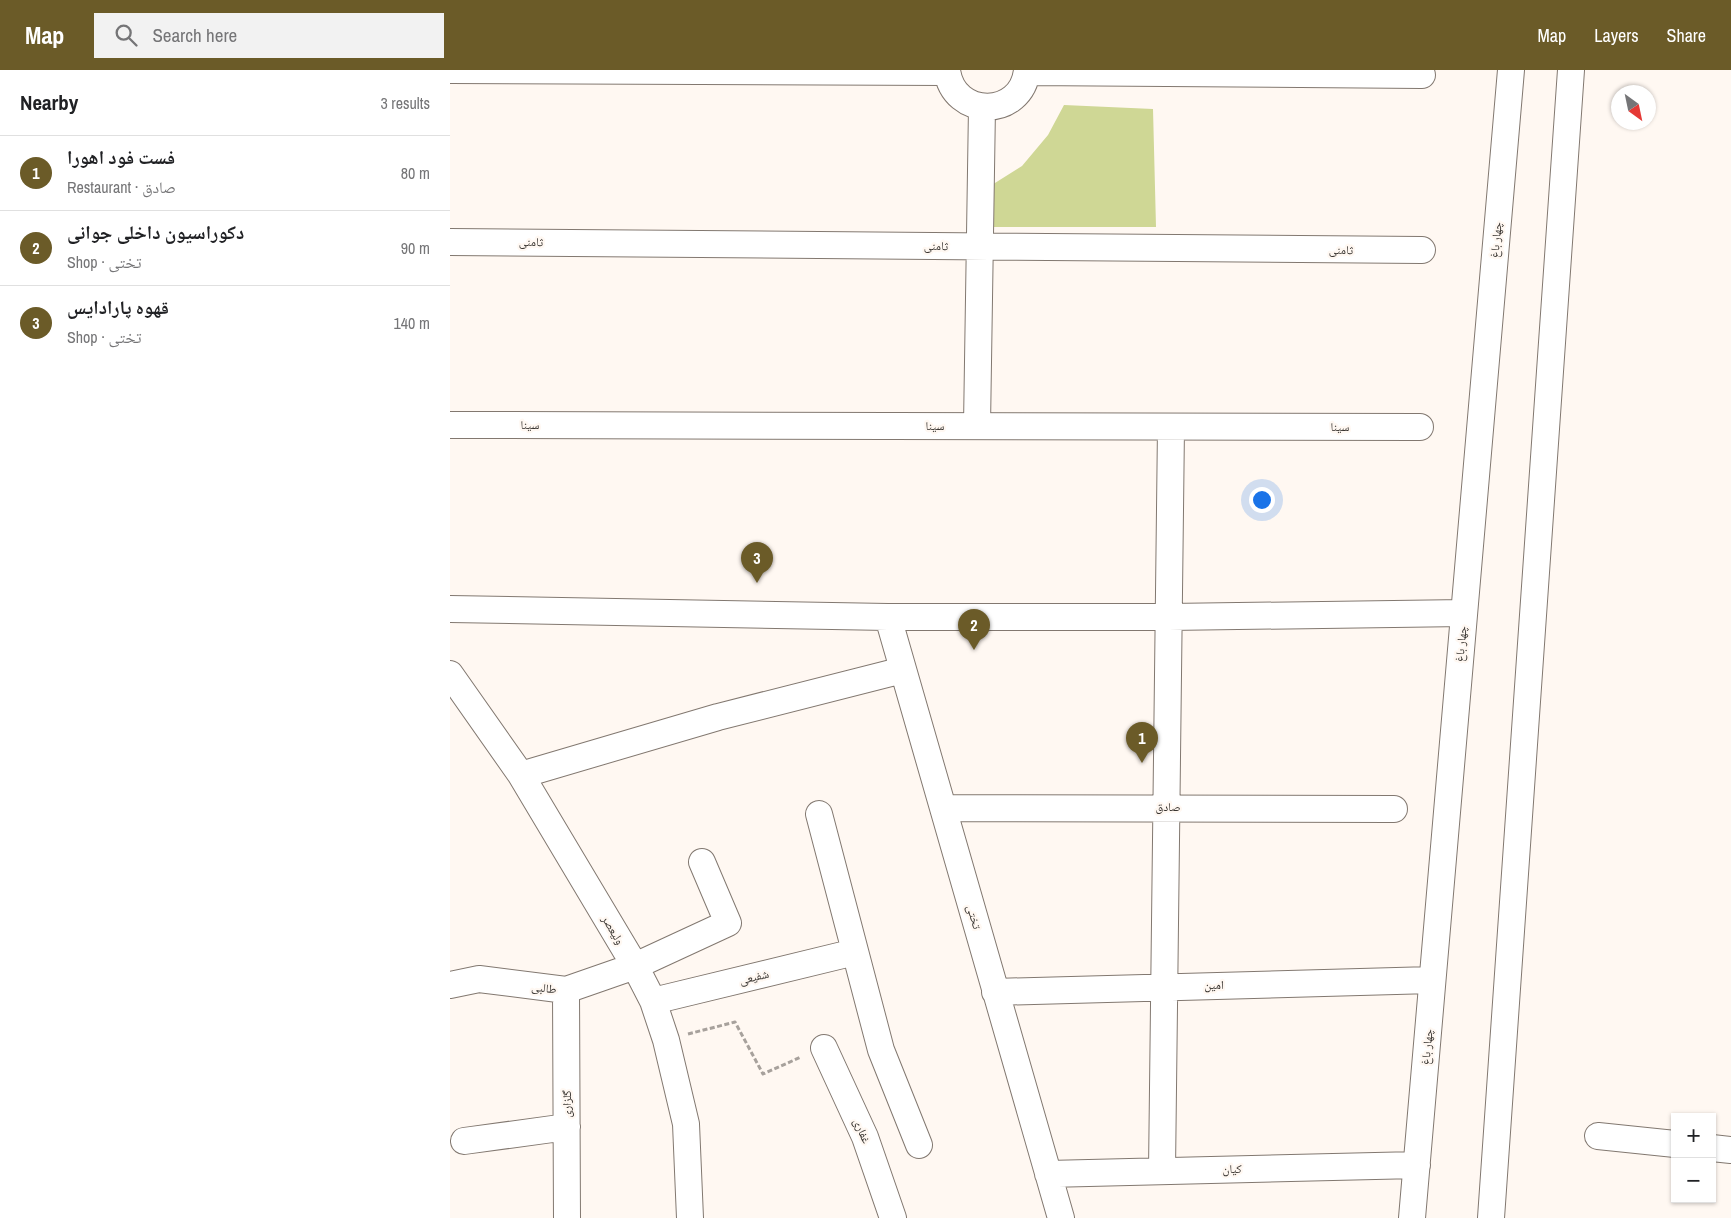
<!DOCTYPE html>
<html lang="en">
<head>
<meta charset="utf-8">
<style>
	:root { --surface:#fff; --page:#f2f2f2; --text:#202124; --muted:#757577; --line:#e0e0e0; --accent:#6b5b28 }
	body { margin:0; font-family:"Archivo Narrow","Noto Naskh Arabic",sans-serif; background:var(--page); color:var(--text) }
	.controls { position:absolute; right:15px; bottom:15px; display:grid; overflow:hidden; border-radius:0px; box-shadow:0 1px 4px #0004 }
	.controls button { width:45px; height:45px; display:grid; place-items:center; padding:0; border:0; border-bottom:1px solid var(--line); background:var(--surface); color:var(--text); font:25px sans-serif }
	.compass { position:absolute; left:1161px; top:15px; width:45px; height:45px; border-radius:50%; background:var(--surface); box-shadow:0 1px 4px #0004; rotate:147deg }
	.you { position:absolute; left:811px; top:429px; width:18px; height:18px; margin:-12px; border:4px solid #fff; border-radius:50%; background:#1a73e8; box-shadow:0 0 0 8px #1a73e833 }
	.badge { display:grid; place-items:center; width:32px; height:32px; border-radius:50%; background:var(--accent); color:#fff; font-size:16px; font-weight:700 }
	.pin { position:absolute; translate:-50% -41px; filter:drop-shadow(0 1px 2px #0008) }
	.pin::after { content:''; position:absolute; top:26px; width:18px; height:15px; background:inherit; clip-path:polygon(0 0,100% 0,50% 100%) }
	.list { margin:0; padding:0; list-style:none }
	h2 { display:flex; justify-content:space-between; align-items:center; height:65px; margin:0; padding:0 20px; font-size:21px }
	h2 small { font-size:16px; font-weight:400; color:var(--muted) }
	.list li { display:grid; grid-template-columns:32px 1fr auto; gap:15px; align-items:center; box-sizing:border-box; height:75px; padding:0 20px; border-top:1px solid var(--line) }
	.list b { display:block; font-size:19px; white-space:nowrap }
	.list p { margin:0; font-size:16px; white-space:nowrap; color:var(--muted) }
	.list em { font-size:16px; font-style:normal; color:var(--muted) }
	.icon { flex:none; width:28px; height:28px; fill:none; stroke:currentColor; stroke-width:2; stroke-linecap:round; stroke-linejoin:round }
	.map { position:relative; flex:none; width:1281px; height:1148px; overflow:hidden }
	header { display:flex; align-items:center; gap:30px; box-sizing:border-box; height:70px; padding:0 25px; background:var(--accent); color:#fff }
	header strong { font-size:24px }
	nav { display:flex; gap:28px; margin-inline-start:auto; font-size:18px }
	.search { width:350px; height:45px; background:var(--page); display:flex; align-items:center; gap:12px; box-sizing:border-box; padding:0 18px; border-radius:0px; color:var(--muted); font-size:19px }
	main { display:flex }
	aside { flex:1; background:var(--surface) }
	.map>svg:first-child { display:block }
	.green { fill:#cfd795 }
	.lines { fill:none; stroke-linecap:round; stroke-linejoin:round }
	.minor-casing { stroke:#827870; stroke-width:28 }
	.path { stroke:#a7a19c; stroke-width:3; stroke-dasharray:5 2.5; stroke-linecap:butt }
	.minor { stroke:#fff; stroke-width:26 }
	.labels { text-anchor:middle; stroke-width:4.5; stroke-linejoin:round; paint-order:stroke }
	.street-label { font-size:12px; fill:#393531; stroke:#fff8f2 }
</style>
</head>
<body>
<header>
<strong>Map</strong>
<div class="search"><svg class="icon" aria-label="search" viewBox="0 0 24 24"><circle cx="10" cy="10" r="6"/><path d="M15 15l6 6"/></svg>Search here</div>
<nav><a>Map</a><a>Layers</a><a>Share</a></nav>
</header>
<main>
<aside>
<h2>Nearby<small>3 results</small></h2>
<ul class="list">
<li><span class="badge">1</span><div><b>فست فود اهورا</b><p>Restaurant · صادق</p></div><em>80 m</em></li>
<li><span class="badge">2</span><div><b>دکوراسیون داخلی جوانی</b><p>Shop · تختی</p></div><em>90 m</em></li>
<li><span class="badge">3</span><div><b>قهوه پارادایس</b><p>Shop · تختی</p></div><em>140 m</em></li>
</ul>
</aside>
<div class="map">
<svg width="1281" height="1148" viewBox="0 0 1281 1148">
	<rect width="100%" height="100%" fill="#fff8f2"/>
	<path class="green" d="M614,35L703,39L706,157H527L537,118L572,96L598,65Z"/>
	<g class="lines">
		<defs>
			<path id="minor" d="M0,0L496,2
				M497,0C503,49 572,49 577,0
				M577,2L972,5
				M0,172L972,180
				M0,355L970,357
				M527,356L532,37
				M0,539L438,547H719L1014,543
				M438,547L611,1148
				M0,604L71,705L185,896L203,931L216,970L236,1054L240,1148
				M71,705L268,647L453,600
				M493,738L944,739
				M369,744L431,980L469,1075
				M0,915L29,909L116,920L185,896L278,853L252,792
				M116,920L117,1148
				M545,922L982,910
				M203,931L405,882
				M374,978L415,1067L443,1148
				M1148,1066L1225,1074
				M14,1071L117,1057
				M1262,1078L1281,1080
				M712,1101L721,357
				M598,1104L967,1095
				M962,1148L1061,0
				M1041,1148L1121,0"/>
		</defs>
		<use href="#minor" class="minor-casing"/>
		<path class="path" d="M238,964L285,952L313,1004L351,987"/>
		<use href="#minor" class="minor"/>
	</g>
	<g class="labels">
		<g class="street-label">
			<text transform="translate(1046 170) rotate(-85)" y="4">چهار باغ</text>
			<text transform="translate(81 172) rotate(1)" y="4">ثامنی</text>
			<text transform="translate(486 176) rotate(1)" y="4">ثامنی</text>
			<text transform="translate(891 180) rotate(1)" y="4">ثامنی</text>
			<text x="80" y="359">سینا</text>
			<text x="485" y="360">سینا</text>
			<text x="890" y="361">سینا</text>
			<text transform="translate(1011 574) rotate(-85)" y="4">چهار باغ</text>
			<text x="718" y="741">صادق</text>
			<text transform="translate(524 847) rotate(74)" y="4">تختی</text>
			<text transform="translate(163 860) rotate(59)" y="4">ولیعصر</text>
			<text transform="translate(304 907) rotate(-14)" y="4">شفیعی</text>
			<text transform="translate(764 915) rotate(-1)" y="4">امین</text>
			<text transform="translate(94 918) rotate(7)" y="4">طالبی</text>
			<text transform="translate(977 977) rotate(-85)" y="4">چهار باغ</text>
			<text transform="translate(117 1034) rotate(-90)" y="4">گلزاری</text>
			<text transform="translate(412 1061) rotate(67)" y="4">غفاری</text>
			<text transform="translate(782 1099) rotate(-1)" y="4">کیان</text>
		</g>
	</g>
</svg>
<div class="controls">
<button>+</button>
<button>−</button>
</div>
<svg class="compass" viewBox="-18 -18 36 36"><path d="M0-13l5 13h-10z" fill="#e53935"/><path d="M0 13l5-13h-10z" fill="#757577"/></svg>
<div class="you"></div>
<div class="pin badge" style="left:692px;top:693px">1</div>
<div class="pin badge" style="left:524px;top:580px">2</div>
<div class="pin badge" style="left:307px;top:513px">3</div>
</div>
</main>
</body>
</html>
